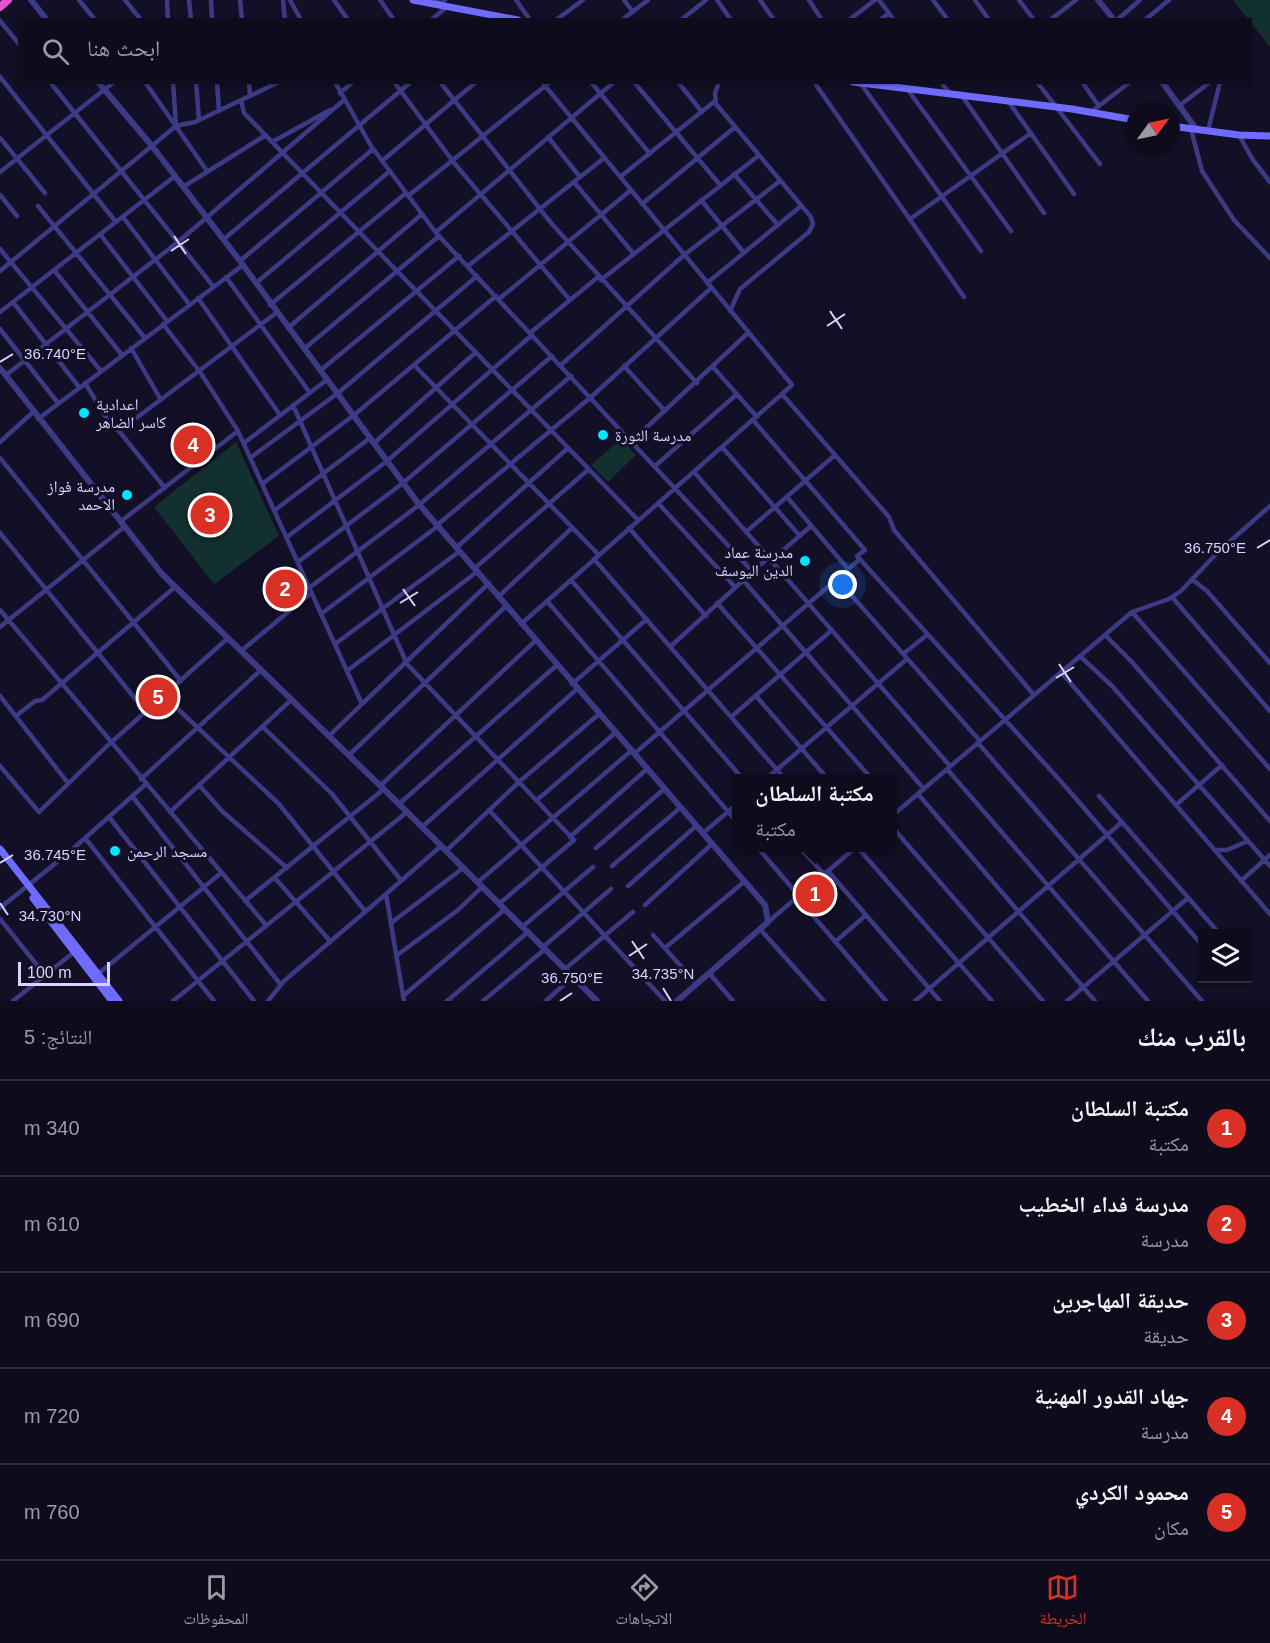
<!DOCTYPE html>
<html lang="ar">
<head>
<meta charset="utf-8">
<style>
	:root { --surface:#0e0b1c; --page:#1c1929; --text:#f1f3f6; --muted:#9b9ba3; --line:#2e2b3b; --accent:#d93025 }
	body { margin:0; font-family:Helvetica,"Noto Naskh Arabic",sans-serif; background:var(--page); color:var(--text); direction:rtl }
	.controls { position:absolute; right:18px; bottom:18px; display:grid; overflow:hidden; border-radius:0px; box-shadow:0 2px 4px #0004 }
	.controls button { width:54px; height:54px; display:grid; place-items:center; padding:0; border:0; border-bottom:2px solid var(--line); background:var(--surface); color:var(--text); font:30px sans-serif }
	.compass { position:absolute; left:1126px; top:102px; width:54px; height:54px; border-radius:50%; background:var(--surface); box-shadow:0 2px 4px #0004; rotate:57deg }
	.scale { position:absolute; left:18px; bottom:15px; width:92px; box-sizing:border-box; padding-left:6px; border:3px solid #d9d4ff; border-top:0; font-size:16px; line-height:21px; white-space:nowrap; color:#d9d4ff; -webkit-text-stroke:4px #130f26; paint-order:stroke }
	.you { position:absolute; left:843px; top:585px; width:21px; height:21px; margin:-15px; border:4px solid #fff; border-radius:50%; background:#1a73e8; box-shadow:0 0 0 9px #1a73e833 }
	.badge { display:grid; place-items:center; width:39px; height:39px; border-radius:50%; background:var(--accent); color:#fff; font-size:20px; font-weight:700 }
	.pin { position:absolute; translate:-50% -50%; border:3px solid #fff; box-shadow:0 2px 6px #0006 }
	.popup { position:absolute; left:732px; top:774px; width:165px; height:78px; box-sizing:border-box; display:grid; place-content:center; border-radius:0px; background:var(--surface); filter:drop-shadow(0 2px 4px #0005); font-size:20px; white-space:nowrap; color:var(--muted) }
	.popup b { font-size:22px; color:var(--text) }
	.popup::after { content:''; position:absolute; left:50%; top:100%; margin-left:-12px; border:12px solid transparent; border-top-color:var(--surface) }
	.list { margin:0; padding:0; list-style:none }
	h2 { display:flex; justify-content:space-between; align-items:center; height:78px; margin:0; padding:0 24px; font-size:26px }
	h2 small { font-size:20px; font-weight:400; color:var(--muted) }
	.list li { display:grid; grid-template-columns:39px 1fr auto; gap:18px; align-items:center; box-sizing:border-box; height:96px; padding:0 24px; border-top:2px solid var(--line) }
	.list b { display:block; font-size:22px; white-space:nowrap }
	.list p { margin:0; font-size:20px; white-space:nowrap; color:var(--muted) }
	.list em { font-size:20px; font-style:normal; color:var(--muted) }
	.icon { flex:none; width:33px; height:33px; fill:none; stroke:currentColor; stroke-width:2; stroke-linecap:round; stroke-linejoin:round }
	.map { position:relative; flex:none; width:1270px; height:1001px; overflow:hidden; direction:ltr }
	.search { position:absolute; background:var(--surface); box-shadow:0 2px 4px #0004; left:18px; right:18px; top:18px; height:66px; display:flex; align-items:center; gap:15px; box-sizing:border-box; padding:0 21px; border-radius:0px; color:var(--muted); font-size:22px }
	.sheet { height:558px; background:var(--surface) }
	nav { display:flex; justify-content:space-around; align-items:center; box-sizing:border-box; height:84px; border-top:2px solid var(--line); background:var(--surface); font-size:16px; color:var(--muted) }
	nav a { display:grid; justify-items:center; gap:3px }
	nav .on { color:var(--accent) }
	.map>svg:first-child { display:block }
	.green { fill:#12302f }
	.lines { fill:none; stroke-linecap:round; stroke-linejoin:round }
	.minor { stroke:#3d3a85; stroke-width:4.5 }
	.tertiary { stroke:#3d3a85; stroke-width:6 }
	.secondary { stroke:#6f6bff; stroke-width:7 }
	.trunk { stroke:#e055d1; stroke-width:8 }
	.ticks { fill:none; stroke:#d9d4ff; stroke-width:2 }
	.poi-dot { fill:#00e5ff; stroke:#130f26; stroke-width:2 }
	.labels { text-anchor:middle; stroke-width:6; stroke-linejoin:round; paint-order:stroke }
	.poi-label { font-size:16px; fill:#d9d4ff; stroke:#130f26; text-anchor:start }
	.ticks-label { font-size:15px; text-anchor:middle; fill:#d9d4ff; stroke:#130f26; stroke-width:6; stroke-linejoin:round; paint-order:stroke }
</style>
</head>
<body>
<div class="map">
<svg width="1270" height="1001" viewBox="0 0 1270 1001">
	<rect width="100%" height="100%" fill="#130f26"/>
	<path class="green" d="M1233,0H1270V47Z
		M621,439L636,455L608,482L591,465Z
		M236,442L279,536L214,584L154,507Z"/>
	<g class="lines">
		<path class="minor" d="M79,0L95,20
			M125,0L141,20
			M167,0L168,20
			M189,0L191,20
			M211,0L212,20
			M240,0L242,20
			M283,0L285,20
			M290,0L301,20
			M334,0L348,20
			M380,0L394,20
			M436,0L440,4L445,0
			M516,0L530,20
			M624,0L633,12
			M717,0L731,20
			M760,0L774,20
			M809,0L822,20
			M879,0L894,20
			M933,0L948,20
			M975,0L989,20
			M1019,0L1034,20
			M431,20L448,6
			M556,20L583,0
			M622,20L648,0
			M681,20L706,0
			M849,20L875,0
			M880,20L889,13
			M1050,20L1076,0
			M1117,20L1140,0
			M1145,20L1169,0
			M0,21L20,45
			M0,77L116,222
			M50,82L213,286
			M145,82L207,171
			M196,82L199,120
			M217,82L219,111
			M249,82L250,96
			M335,82L371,146L437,234L753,572
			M394,82L455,164L570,300
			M440,82L551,223L697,383
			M542,82L792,385L782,394L889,517L894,530L1034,695
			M591,82L650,154
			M634,82L720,185
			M678,82L702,112
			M719,82L715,93L716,104L811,217L813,224L809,232L740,289L730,311
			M814,82L964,297
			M941,82L951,95
			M1037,82L1100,164
			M1082,82L1099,106
			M861,84L981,251
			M908,90L1011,231
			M340,93L353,82
			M962,96L1044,213
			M241,100L244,113L638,520
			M1008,101L1074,194
			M1179,106L1210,82
			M1091,112L1130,82
			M176,126L195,122L279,82
			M1191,129L1202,171L1234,220L1270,258
			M1208,131L1220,82
			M1239,135L1253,160L1270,182
			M548,137L580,177
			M0,138L45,193
			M272,142L330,110
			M382,161L476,82
			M0,172L114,82
			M734,174L778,225
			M620,177L715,101
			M574,182L633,253
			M183,187L266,135
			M0,195L17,216
			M408,196L550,82
			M701,200L744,253
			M642,204L735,127
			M38,206L145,338
			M123,217L189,304
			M910,219L1031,133
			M436,232L614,82
			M100,234L167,321
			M224,239L411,82
			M0,249L101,371
			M240,261L373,149
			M468,266L604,158
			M54,270L122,355
			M0,271L176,126L173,82
			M226,277L310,393
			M601,280L758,156
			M256,283L390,171
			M707,283L801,206
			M198,298L280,415
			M499,299L631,190
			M13,302L79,387
			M270,305L406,193
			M0,312L175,176
			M163,324L200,372L238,431L362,704L329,736
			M288,328L422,214
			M0,329L58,403
			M530,333L598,277
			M131,348L161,400
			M304,349L439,236
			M414,365L599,555
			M561,365L684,255L780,181
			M624,366L665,411
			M713,367L757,417
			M321,370L459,256
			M6,375L178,242L344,100
			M85,383L112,427L119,431
			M293,405L407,664L574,840L499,904
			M38,419L243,265
			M753,420L865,550L857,556L1065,786L1202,945
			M632,441L748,333
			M0,442L33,412
			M244,443L328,379
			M374,443L476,352
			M722,447L800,536
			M0,458L181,681
			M250,458L338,393L477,276
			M655,466L737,394
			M694,472L950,766
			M262,484L354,415L496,296
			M165,488L119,431L276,313
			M787,497L848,569
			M658,503L735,587
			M275,510L370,438
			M120,522L238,431
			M437,525L591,397L711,288
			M629,528L706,616
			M746,532L835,455
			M0,533L146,712
			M287,537L387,461L532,335
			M457,547L568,448
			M594,559L784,778
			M772,560L811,526
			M298,562L403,483L552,356
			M475,568L589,469
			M837,579L980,741
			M571,580L742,778
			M743,580L924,789
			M1193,580L1207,591L1270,663
			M309,588L419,505L571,376
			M499,596L572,528
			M1172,597L1270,711
			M547,601L737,822
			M717,603L871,778
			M0,610L266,925
			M1132,612L1270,769
			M321,614L438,526
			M521,624L782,394
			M0,627L124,527
			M1105,635L1131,661L1270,821
			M335,644L460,551
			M671,646L769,557
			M241,651L311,593
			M903,654L927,635
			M1080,656L1113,687L1270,866
			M347,671L478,571
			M1061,672L1270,914
			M572,684L647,619
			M0,696L68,783
			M164,696L279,804L365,911
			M756,696L827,778
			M362,704L489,583
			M16,716L35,701L42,700L175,587
			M731,717L832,630
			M263,727L332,794L400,879
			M978,743L1202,1001
			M634,754L860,559
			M349,755L506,606
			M0,766L39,812L106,747L228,638
			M947,769L1148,1001
			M767,778L907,659
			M141,779L261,670
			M199,785L222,811L287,868
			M380,786L535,641
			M918,794L1095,1001
			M132,796L281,985
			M1099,796L1219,933
			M537,800L615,733
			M399,804L557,665
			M1176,805L1222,765
			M489,810L665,1001
			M170,812L291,700
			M893,815L1132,612L1169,599L1181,591L1218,552L1270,506
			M109,817L254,1001
			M422,827L577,689
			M893,828L1043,1001
			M703,833L737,804
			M570,837L647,769
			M85,838L214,1001
			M596,848L664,789
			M758,848L799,896
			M800,848L824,874
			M858,848L992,1001
			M1215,850H1227L1248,841
			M446,851L519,782L599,714
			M612,866L680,808
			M828,871L940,1001
			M275,878L330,941
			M1241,881L1270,855
			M478,882L631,751
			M628,886L696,826
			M386,894L441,846
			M797,897L886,1001
			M245,901L384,789
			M645,905L712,844
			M0,908L67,854L146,784
			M0,919L45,975
			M768,922L855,848
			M391,923L463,868
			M522,927L593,867
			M760,929L824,1001
			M653,935L697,984
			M835,942L866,915
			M543,947L611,889
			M665,948L745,881
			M396,956L458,910L482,887
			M565,969L633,912
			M709,973L733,1001
			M98,974L221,873
			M403,996L505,909
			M13,1001L74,952
			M173,1001L407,812
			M268,1001L284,981L386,894L404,1001
			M447,1001L528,932
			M483,1001L545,949
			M546,1001L572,977
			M915,1001L1122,822
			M1067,1001L1188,898"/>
		<path class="tertiary" d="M31,0L47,20
			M1098,0L1114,20
			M98,82L152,146L240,261L418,503L765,905L768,922L677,1001
			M1162,82L1197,130
			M0,368L162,574L400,805L597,1001"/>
		<path class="secondary" d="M413,0L518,20
			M853,82L1072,109L1135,120
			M1171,126L1239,135L1270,136
			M0,849L119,1001
			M33,898L112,1001"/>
		<path class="trunk" d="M0,7L8,0"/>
	</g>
	<path class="ticks" d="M174,236L186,254M171,251L189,239M830,311L842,329M827,326L845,314M0,362L13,354M1257,548L1270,540M403,589L415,606M400,603L418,592M1059,664L1071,682M1056,678L1074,667M0,863L13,855M0,903L8,915M632,941L644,959M629,956L647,944M663,988L671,1001M560,1001L572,993"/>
	<g class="poi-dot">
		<circle cx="84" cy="413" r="6"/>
		<circle cx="603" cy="435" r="6"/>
		<circle cx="127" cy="495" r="6"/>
		<circle cx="805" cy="561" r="6"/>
		<circle cx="115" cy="851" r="6"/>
	</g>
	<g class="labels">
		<g class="poi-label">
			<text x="96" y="410">اعدادية<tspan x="96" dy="18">كاسر الضاهر</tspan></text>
			<text x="615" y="441">مدرسة الثورة</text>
			<text x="115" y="492" text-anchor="end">مدرسة فواز<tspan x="115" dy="18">الاحمد</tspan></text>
			<text x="793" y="558" text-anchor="end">مدرسة عماد<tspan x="793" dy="18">الدين اليوسف</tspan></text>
			<text x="127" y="857">مسجد الرحمن</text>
		</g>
	</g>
	<g class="ticks-label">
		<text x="55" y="359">36.740°E</text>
		<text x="1215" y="553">36.750°E</text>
		<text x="55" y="860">36.745°E</text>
		<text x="50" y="921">34.730°N</text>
		<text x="663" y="979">34.735°N</text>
		<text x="572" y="983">36.750°E</text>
	</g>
</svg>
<div class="controls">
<button><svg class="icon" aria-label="layers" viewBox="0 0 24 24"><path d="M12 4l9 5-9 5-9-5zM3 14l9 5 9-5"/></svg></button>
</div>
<svg class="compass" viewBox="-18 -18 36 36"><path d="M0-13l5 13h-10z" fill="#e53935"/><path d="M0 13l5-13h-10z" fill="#9b9ba3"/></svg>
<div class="scale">100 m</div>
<div class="you"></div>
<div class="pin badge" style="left:815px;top:894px">1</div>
<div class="popup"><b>مكتبة السلطان</b>مكتبة</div>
<div class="pin badge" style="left:285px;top:589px">2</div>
<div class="pin badge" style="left:210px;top:515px">3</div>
<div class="pin badge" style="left:193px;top:445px">4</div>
<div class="pin badge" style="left:158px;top:697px">5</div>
<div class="search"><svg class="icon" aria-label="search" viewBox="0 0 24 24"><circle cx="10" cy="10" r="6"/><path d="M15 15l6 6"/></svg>ابحث هنا</div>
</div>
<section class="sheet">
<h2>بالقرب منك<small>النتائج: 5</small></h2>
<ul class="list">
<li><span class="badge">1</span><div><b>مكتبة السلطان</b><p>مكتبة</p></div><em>340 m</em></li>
<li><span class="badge">2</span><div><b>مدرسة فداء الخطيب</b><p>مدرسة</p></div><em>610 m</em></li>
<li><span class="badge">3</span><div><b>حديقة المهاجرين</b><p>حديقة</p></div><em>690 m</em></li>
<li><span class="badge">4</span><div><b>جهاد القدور المهنية</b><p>مدرسة</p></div><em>720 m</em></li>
<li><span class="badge">5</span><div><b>محمود الكردي</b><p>مكان</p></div><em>760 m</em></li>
</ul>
</section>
<nav>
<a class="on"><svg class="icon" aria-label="map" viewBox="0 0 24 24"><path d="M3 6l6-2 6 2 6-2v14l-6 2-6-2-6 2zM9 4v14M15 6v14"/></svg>الخريطة</a>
<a><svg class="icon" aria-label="directions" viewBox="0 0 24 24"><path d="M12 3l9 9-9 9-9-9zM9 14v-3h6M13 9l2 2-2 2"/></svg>الاتجاهات</a>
<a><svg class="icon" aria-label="saved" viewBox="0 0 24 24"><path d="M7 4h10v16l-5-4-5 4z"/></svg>المحفوظات</a>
</nav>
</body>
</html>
